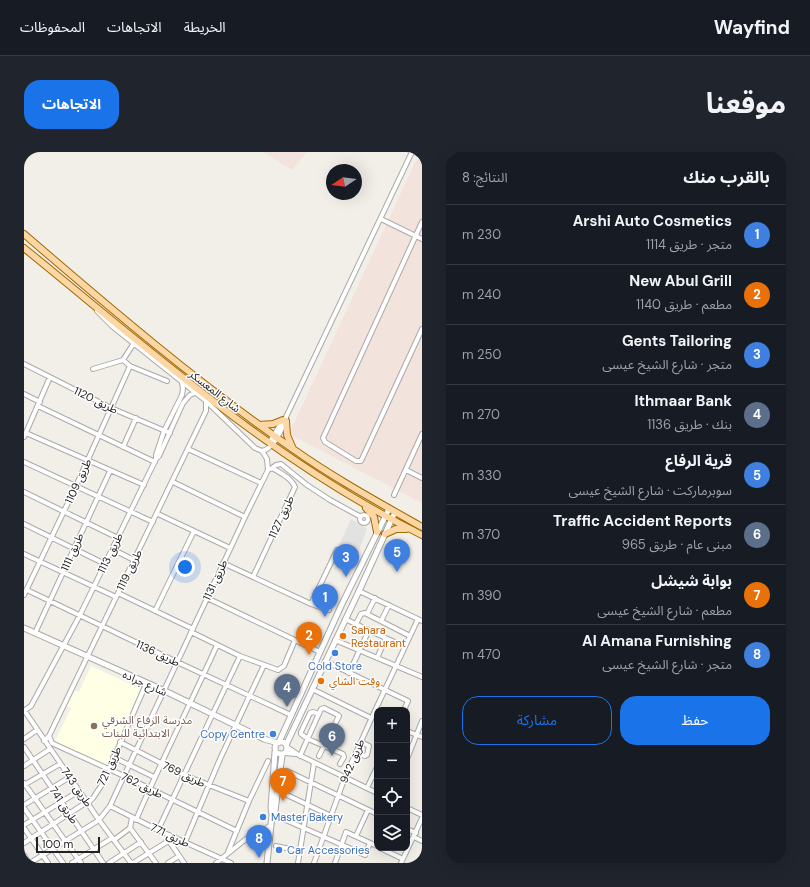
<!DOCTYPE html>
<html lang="ar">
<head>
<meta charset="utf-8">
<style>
	:root { --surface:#171b24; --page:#20242c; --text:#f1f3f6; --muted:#9ea1a6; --line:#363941; --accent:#1a73e8 }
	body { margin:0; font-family:"DM Sans","Noto Sans Arabic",sans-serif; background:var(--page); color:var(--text); direction:rtl }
	.controls { position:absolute; right:12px; bottom:12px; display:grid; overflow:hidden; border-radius:8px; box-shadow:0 4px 16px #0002 }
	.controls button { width:36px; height:36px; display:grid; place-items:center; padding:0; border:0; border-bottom:1px solid var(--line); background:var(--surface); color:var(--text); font:20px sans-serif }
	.compass { position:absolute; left:302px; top:12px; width:36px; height:36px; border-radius:50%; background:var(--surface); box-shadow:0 4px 16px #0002; rotate:257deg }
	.scale { position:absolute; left:12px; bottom:10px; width:64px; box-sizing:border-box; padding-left:4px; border:2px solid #222; border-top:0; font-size:11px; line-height:14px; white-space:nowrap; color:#222; -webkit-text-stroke:3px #fff; paint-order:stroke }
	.you { position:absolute; left:161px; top:415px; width:14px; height:14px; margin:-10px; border:3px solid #fff; border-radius:50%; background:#1a73e8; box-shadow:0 0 0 6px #1a73e833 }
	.badge { display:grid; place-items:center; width:26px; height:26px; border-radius:50%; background:var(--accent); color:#fff; font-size:13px; font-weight:700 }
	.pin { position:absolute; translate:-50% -33px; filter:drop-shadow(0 1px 2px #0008) }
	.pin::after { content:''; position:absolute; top:21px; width:14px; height:12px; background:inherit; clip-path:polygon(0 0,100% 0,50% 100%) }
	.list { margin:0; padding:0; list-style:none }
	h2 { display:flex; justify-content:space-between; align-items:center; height:52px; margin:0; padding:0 16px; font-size:17px }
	h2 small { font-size:13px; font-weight:400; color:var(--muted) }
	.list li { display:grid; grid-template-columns:26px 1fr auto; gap:12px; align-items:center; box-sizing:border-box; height:60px; padding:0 16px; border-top:1px solid var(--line) }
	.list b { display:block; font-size:15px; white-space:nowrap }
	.list p { margin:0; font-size:13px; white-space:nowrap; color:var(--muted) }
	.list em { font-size:13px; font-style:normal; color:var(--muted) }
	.actions { display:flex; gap:8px; padding:12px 16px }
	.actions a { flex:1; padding:9px 0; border:1px solid var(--accent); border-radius:16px; text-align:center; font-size:14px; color:var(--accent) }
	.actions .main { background:var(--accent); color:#fff }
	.icon { flex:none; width:22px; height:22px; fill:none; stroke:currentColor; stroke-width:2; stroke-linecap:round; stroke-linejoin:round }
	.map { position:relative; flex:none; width:398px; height:711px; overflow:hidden; direction:ltr; border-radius:16px }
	header { display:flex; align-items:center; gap:24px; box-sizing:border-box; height:56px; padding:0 20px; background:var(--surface); border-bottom:1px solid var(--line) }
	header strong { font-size:19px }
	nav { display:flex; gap:22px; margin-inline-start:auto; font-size:14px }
	.intro { display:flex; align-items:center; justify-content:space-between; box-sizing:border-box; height:96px; padding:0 24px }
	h1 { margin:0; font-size:28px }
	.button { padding:10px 18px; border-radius:16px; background:var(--accent); color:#fff; font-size:14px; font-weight:700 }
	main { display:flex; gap:24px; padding:0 24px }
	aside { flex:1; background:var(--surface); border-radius:16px; box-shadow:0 4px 16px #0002 }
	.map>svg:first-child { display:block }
	.education { fill:#ffffe5 }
	.military { fill:#f3e3dd }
	.parking { fill:#e2e2e2 }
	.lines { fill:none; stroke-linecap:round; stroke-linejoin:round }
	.minor-casing { stroke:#a9a9a9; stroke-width:6 }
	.tertiary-casing { stroke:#a9a9a9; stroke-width:7 }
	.primary-casing { stroke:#a06b00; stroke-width:8 }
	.minor { stroke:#fff; stroke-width:4 }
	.tertiary { stroke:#fff; stroke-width:5 }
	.primary { stroke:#fcd6a4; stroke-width:6 }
	.food-dot { fill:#e8710a; stroke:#fff; stroke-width:1.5 }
	.shop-dot { fill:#3f7fe0; stroke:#fff; stroke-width:1.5 }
	.education-dot { fill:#8d6e63; stroke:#fff; stroke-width:1.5 }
	.labels { text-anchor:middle; stroke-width:3; stroke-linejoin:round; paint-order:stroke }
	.street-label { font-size:11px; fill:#222; stroke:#fff }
	.food-label { font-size:11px; fill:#c56008; stroke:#fff; text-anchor:start }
	.shop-label { font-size:11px; fill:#366cbe; stroke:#fff; text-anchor:start }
	.education-label { font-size:11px; fill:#785e54; stroke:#fff; text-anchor:start }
</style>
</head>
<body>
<header>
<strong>Wayfind</strong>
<nav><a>الخريطة</a><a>الاتجاهات</a><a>المحفوظات</a></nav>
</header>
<div class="intro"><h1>موقعنا</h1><a class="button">الاتجاهات</a></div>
<main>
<aside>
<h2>بالقرب منك<small>النتائج: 8</small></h2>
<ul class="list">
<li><span class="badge" style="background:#3f7fe0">1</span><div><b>Arshi Auto Cosmetics</b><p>متجر · طريق 1114</p></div><em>230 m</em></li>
<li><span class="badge" style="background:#e8710a">2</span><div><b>New Abul Grill</b><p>مطعم · طريق 1140</p></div><em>240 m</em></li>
<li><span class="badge" style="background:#3f7fe0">3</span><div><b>Gents Tailoring</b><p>متجر · شارع الشيخ عيسى</p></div><em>250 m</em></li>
<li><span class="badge" style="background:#5c6f8a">4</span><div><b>Ithmaar Bank</b><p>بنك · طريق 1136</p></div><em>270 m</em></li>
<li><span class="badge" style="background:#3f7fe0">5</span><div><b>قرية الرفاع</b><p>سوبرماركت · شارع الشيخ عيسى</p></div><em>330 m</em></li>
<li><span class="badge" style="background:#5c6f8a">6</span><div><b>Traffic Accident Reports</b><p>مبنى عام · طريق 965</p></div><em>370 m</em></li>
<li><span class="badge" style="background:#e8710a">7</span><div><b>بوابة شيشل</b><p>مطعم · شارع الشيخ عيسى</p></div><em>390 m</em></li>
<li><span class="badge" style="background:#3f7fe0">8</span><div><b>Al Amana Furnishing</b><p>متجر · شارع الشيخ عيسى</p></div><em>470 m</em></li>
</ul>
<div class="actions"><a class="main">حفظ</a><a>مشاركة</a></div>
</aside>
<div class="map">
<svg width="398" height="711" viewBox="0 0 398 711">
	<rect width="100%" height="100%" fill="#f2efe9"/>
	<path class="education" d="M67,514L117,537L83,614L30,591L47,556L43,554L50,539L55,540Z"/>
	<path class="military" d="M239,0H283L268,18Z
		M396,0H398V351L265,282Z"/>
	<path class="parking" d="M327,367L343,377L334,401L315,393Z"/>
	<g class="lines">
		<defs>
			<path id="minor" d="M357,67L398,87
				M398,70L299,286L301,290L332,309H337L398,177
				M73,159L89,175L182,249L231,296L238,299C251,296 256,279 262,269V265L388,0
				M99,208L106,214L143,229
				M0,212L87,256L146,281
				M69,217L99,208L110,191
				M0,242L16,250
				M14,254L131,310
				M2,281L120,333
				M0,285L26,225
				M245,291L259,268
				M99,295L112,266
				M164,297L237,331
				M132,307V303L140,279L158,243L159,237L158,231
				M0,310L129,370
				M248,316L252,313L257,312L283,333L306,348L337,365
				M382,318L398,326
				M149,330L221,365
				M0,340L94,386
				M370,343L398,282
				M134,362L206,396
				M336 367a4 4 0 1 1 8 0a4 4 0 1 1-8 0Z
				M0,372L81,412
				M88,397L110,408
				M0,402L92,445
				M199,411L287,452L305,458
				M229,425L271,335C267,326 257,321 248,316L244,318
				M3,438L153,510L267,563
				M335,439L398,469
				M94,441L169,477
				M0,443L52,334L106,214
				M183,446L296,500
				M287,452L313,398
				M131,459L170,379
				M343,462L351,446
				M321,467L381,495
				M357,469L365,453
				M332,472L337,462L341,461L386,484
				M167,480L216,504L254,518L260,514L271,488
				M11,481L86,319
				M311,488L398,525
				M353,506L362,486
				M301,509L384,549L380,558
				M325,521L345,478
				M288,537L347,566
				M0,558L75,668L107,711
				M0,559L7,554L56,463L132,307L135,304L159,251L166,243L171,241
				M295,562L289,560L286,561L277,580V582L284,587L319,602L320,605L316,612
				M383,579L398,585
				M25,584L28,591L32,593L100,624L213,679
				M0,587L13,578
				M20,589L25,584L182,259V250
				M96,590L160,623L225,649
				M0,595L79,711
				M263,595L273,602L353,641
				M261,601L272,602
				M332,601L341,604L343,603L345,594L337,590
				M276,604L297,557L300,556L314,563L315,564L295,604
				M89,605L130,625
				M383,607L398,569
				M0,614L26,597
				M263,619L353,662
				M0,631L57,711
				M0,633L36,612
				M343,636L353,615
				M261,642L307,664
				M64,651L69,646L79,631L122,532
				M0,653L46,625
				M86,654L136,679L207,711
				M0,656L39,711
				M383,656L398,663
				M255,665L341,703L346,691
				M112,668C137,609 167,551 193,493
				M0,673L55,639
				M0,676L24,711
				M106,676L132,711
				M383,677L392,681
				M134,678L216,504
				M233,683L245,690
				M332,684L344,658
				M390,685L398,689
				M90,688L106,676L108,666
				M145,689L160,711
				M161,690L196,607L240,513
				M0,691L63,650
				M252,694L276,699
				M356,696L379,707
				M204,700L225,649L244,609
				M0,703L5,711
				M6,711L75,668L86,654L221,365L244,318L243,307L238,299
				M48,711L88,686
				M85,711L117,690
				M109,711L151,685
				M144,711L155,704
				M192,711L222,687L233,683L247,673
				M274,711L290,611
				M290,711L321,625L349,563L394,467
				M311,711L322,680L353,694
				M377,711L398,666"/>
			<path id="tertiary" d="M0,476L141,539L240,587L254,591
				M251 596a6 6 0 1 1 12 0a6 6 0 1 1-12 0Z
				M255,590L317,454L365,357
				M262,593L335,439L371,360
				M248,663L251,659L258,603
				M243,711L248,663L247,656L251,600"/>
			<path id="primary" d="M0,82C87,157 175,232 269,297C310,326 354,350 398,375
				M0,96C127,199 250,310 398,383
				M262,269L263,283L269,297
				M235,273L249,272L259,268
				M342,356L350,365L353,380
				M361,382L372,377H382"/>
		</defs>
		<use href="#minor" class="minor-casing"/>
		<use href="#tertiary" class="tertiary-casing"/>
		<use href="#primary" class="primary-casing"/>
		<use href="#minor" class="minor"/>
		<use href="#tertiary" class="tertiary"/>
		<use href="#primary" class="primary"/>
	</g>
	<g class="food-dot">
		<circle cx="319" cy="484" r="4"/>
		<circle cx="297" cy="529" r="4"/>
	</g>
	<g class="shop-dot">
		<circle cx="311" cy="501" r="4"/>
		<circle cx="249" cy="582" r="4"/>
		<circle cx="239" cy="665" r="4"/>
		<circle cx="255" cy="698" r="4"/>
	</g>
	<circle class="education-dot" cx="70" cy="574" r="4"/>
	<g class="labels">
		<g class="street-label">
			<text transform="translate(191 239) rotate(38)" y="4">شارع المعسكر</text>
			<text transform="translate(72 248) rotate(26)" y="4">طريق 1120</text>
			<text transform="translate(54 329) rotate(-65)" y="4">طريق 1109</text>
			<text transform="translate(257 365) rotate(-65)" y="4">طريق 1127</text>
			<text transform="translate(48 400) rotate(-66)" y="4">طريق 1111</text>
			<text transform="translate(86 401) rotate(-64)" y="4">طريق 1113</text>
			<text transform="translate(105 418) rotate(-64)" y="4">طريق 1119</text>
			<text transform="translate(191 428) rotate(-65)" y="4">طريق 1131</text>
			<text transform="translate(134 501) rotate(25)" y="4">طريق 1136</text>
			<text transform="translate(121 531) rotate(24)" y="4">شارع جراده</text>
			<text transform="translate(328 609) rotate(-67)" y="4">طريق 942</text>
			<text transform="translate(85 614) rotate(-65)" y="4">طريق 721</text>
			<text transform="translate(160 622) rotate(25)" y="4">طريق 769</text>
			<text transform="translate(118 633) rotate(26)" y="4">طريق 762</text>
			<text transform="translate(53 635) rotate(55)" y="4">طريق 743</text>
			<text transform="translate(40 653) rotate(56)" y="4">طريق 741</text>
			<text transform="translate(146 683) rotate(25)" y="4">طريق 771</text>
		</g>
		<g class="food-label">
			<text x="327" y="482">Sahara<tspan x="327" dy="13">Restaurant</tspan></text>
			<text x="305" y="533">وقت الشاي</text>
		</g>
		<g class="shop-label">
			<text x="311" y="518" text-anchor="middle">Cold Store</text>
			<text x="241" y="586" text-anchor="end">Copy Centre</text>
			<text x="247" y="669">Master Bakery</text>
			<text x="263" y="702">Car Accessories</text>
		</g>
		<g class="education-label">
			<text x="78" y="572">مدرسة الرفاع الشرقي<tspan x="78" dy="13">الابتدائية للبنات</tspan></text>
		</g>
	</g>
</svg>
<div class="controls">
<button>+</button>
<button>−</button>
<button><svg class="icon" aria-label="locate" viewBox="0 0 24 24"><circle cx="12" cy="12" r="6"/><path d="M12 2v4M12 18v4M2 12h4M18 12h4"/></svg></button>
<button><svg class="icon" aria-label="layers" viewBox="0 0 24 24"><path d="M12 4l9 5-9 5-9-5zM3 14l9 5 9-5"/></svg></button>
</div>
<svg class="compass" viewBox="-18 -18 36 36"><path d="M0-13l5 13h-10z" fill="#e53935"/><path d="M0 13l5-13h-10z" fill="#9ea1a6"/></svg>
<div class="scale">100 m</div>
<div class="you"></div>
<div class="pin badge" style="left:301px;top:465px;background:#3f7fe0">1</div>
<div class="pin badge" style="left:285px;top:503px;background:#e8710a">2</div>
<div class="pin badge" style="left:322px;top:425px;background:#3f7fe0">3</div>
<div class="pin badge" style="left:263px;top:555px;background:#5c6f8a">4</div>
<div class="pin badge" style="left:373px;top:420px;background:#3f7fe0">5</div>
<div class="pin badge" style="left:308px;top:604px;background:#5c6f8a">6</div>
<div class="pin badge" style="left:259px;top:649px;background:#e8710a">7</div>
<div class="pin badge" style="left:235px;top:706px;background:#3f7fe0">8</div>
</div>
</main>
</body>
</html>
